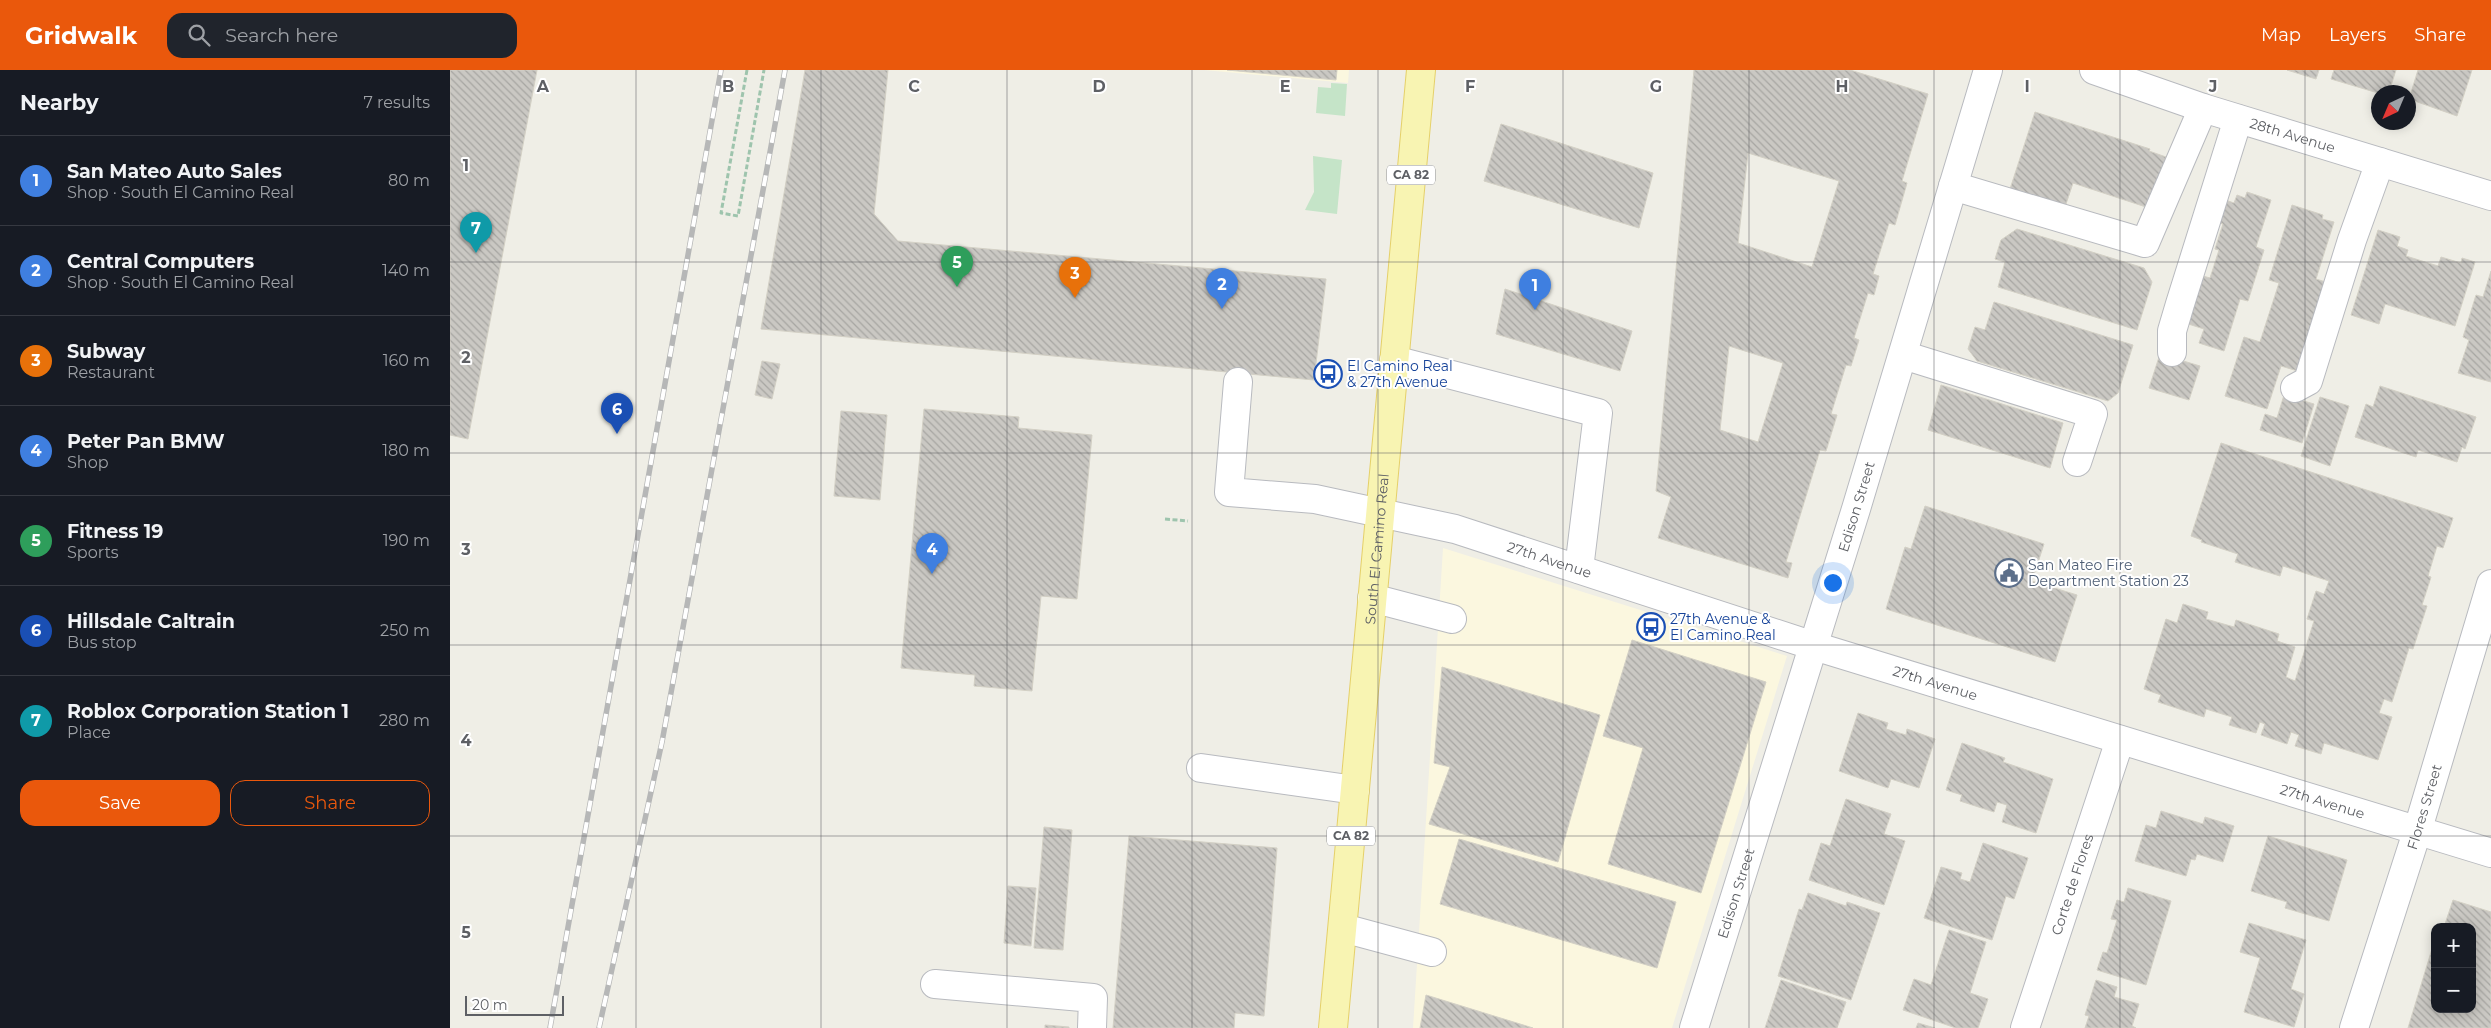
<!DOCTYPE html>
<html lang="en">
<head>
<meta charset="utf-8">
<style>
	:root { --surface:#171b24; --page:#20242c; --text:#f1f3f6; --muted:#9ea1a6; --line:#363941; --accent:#ea580c }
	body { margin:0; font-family:Montserrat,sans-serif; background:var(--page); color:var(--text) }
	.controls { position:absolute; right:15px; bottom:15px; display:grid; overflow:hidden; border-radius:10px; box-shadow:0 2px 12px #0003 }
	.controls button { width:45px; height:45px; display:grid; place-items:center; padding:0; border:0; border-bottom:1px solid var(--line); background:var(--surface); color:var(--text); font:25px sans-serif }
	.compass { position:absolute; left:1921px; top:15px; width:45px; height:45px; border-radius:50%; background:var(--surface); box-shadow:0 2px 12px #0003; rotate:224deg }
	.scale { position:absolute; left:15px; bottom:12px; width:99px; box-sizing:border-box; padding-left:5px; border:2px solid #5e6065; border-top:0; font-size:14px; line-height:18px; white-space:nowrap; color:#5e6065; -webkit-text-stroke:4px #fff; paint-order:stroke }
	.you { position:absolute; left:1382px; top:512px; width:18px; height:18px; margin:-12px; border:4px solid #fff; border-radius:50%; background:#1a73e8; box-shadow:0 0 0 8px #1a73e833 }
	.badge { display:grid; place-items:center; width:32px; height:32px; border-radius:50%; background:var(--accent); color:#fff; font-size:16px; font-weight:700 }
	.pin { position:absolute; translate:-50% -41px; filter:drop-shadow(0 1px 2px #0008) }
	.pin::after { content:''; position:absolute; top:26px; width:18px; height:15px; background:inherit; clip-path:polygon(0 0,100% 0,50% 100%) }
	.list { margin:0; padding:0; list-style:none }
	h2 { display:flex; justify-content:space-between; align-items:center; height:65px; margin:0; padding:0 20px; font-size:21px }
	h2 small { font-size:16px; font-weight:400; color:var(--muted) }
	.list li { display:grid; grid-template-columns:32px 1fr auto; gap:15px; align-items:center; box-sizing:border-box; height:90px; padding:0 20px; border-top:1px solid var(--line) }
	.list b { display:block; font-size:19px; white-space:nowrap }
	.list p { margin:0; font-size:16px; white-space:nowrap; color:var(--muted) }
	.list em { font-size:16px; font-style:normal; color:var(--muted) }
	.actions { display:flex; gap:10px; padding:15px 20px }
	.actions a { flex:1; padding:11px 0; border:1px solid var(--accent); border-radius:15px; text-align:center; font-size:18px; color:var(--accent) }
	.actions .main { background:var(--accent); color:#fff }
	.icon { flex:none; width:28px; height:28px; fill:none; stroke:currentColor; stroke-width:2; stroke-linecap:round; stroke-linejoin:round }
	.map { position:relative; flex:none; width:2041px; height:958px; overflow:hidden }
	header { display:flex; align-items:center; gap:30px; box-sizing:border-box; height:70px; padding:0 25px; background:var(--accent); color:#fff }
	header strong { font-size:24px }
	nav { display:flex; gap:28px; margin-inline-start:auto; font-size:18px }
	.search { width:350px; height:45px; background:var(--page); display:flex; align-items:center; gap:12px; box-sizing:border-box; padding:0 18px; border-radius:15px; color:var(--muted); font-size:19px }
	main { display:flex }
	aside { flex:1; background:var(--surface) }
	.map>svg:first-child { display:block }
	.commercial { fill:#fbf7df }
	.grass { fill:#c5e4c8 }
	.building { fill:url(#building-back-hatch); stroke:#d3d0c5; fill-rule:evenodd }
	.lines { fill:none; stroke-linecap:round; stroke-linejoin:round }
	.minor-casing { stroke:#b8babf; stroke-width:30 }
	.major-casing { stroke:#e5d069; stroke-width:30 }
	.path { stroke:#9ec4ad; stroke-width:3; stroke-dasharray:5 2.5; stroke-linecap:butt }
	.minor { stroke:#fff; stroke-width:28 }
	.major { stroke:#f8f4b2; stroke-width:28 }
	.rail-casing { stroke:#b6b7b7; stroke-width:5.5 }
	.rail { stroke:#fff; stroke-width:4; stroke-dasharray:11; stroke-linecap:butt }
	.grid { fill:none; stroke:#5e6065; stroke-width:1; stroke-opacity:0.55 }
	.labels { text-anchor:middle; stroke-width:4; stroke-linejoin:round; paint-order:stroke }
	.shield { fill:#fff; stroke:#8e9093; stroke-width:1 }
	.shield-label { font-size:12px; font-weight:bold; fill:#5e6065 }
	.street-label { font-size:14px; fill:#5e6065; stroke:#fff }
	.transit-label { font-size:14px; fill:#164399; stroke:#fff; text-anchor:start }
	.service-label { font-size:14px; fill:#4e5e75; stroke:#fff; text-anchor:start }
	.grid-label { font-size:16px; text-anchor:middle; font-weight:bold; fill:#5e6065; stroke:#fff; stroke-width:4; stroke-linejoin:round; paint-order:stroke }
</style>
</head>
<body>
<header>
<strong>Gridwalk</strong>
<div class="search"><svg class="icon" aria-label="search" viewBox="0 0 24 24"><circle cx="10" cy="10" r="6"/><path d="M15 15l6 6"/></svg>Search here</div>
<nav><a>Map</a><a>Layers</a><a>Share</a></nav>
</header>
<main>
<aside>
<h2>Nearby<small>7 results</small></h2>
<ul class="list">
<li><span class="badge" style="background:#3f7fe0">1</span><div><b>San Mateo Auto Sales</b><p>Shop · South El Camino Real</p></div><em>80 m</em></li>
<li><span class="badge" style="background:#3f7fe0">2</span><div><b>Central Computers</b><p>Shop · South El Camino Real</p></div><em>140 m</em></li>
<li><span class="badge" style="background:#e8710a">3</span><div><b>Subway</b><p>Restaurant</p></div><em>160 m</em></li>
<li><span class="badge" style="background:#3f7fe0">4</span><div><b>Peter Pan BMW</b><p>Shop</p></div><em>180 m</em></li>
<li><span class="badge" style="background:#2e9e5b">5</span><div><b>Fitness 19</b><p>Sports</p></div><em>190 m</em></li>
<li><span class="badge" style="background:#1a4fb4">6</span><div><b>Hillsdale Caltrain</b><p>Bus stop</p></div><em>250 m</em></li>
<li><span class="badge" style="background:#0f9aa8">7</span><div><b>Roblox Corporation Station 1</b><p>Place</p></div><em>280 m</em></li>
</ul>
<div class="actions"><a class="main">Save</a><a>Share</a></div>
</aside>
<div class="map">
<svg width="2041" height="958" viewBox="0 0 2041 958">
	<defs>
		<pattern id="building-back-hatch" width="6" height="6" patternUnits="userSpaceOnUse" patternTransform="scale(1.25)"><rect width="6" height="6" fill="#cac8c3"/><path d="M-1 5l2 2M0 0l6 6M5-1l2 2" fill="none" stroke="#a7a6a2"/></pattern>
	</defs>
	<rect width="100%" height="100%" fill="#efeee6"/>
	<path class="commercial" d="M754,0H899L898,13Z
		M993,478L1337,586L1222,958H963Z"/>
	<path class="grass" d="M881,13L897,14L895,46L866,43L868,17L881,18Z
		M863,86L892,90L887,144L855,140L864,122Z"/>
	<path class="building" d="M0,0H87L18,369L0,365Z
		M355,0H438L424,144L448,171L876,209L864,310L311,259Z
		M777,0H887L886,10Z
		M1244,0H1400L1478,24L1452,111L1457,113L1445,155L1439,153L1423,204L1429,206L1424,225L1418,223L1404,268L1409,270L1401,296L1396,295L1381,344L1387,345L1376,381L1370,380L1336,492L1342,493L1338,508L1208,468L1221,427L1206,421ZM1298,83L1389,111L1362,197L1288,173ZM1279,276L1333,293L1308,372L1270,360Z
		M1837,0H1869L1866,9Z
		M1884,0H1946L1939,22L1928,23L1881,9Z
		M1968,0H2022L2007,46L1959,29Z
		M1585,42L1700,79L1699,81L1716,87L1699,138L1623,113L1615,137L1560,119Z
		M1051,54L1203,103L1189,158L1034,111Z
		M1797,122L1821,130L1806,177L1814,180L1798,231L1790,229L1774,281L1749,273L1754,259L1729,251L1753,206L1760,208L1769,180L1765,179L1773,154L1760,150L1767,127L1784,133L1787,125L1795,128Z
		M1842,135L1873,145L1872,149L1884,152L1866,209L1879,213L1851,302L1831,296L1817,339L1775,326L1794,267L1810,272L1829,213L1819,210Z
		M1567,159L1694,198L1702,212L1687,260L1548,217L1555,192L1545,189L1551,170Z
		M1928,160L1950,167L1947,176L1958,180L1956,186L1988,196L1991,187L2011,193L2012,188L2025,192L2005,256L1935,234L1929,254L1901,245Z
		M2041,201V312L2008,303L2019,270L2013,267L2026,225L2033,227Z
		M1055,219L1182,261L1170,301L1046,264Z
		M1544,232L1683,275L1668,323L1658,331L1527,291L1518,279L1525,257L1535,260Z
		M1710,284L1750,296L1739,330L1699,318Z
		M312,291L330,294L322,329L305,325Z
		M1491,315L1613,353L1600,398L1478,360Z
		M1930,316L2026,347L2015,379L2012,377L2007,392L1968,380L1966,387L1905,367L1916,334L1923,337Z
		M1834,325L1864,334L1852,373L1810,360L1815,344L1827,348Z
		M1870,327L1899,336L1880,396L1851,386Z
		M474,339L569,347L568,358L642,365L627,529L591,526L582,621L524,616L525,605L451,598Z
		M391,341L437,345L430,430L384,426Z
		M1771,373L2003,448L1993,478L1987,476L1978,506L1981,507L1972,535L1977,536L1963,579L1959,578L1942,632L1934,629L1929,643L1942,647L1928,690L1874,673L1871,684L1845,676L1849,665L1841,662L1837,674L1811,665L1815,654L1810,652L1806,663L1779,655L1782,647L1756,639L1754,647L1708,632L1711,625L1694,619L1716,549L1727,553L1733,534L1758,542L1756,549L1784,557L1786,550L1829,564L1827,571L1845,577L1836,607L1845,611L1864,551L1857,549L1866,521L1874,524L1879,511L1833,496L1830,506L1785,492L1788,484L1751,472L1752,470L1741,466Z
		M1475,436L1594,474L1582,511L1627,525L1605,592L1436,539L1455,477L1461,479Z
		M1182,570L1316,612L1251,823L1158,794L1193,678L1153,666Z
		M992,597L1150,645L1108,792L979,754L1000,697L984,693Z
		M1408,643L1438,653L1436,659L1456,665L1457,659L1485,669L1469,718L1441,709L1438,718L1389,701Z
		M1512,673L1555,688L1553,692L1603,709L1586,763L1552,752L1557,735L1547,732L1544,742L1510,731L1512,725L1496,720Z
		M1396,729L1441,744L1434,764L1455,771L1434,835L1359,810L1371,773L1380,776Z
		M1711,741L1753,754L1755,747L1784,756L1773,792L1747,784L1745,790L1741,789L1736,806L1685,791L1696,755L1706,758Z
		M594,757L622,760L613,880L584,878Z
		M679,766L827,778L814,946L785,943L784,958H663Z
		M1818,766L1897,790L1879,851L1835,838L1837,832L1801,821Z
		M1009,769L1226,832L1207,898L990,834Z
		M1533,773L1578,788L1564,829L1556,826L1542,870L1474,848L1491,797L1512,803L1510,809L1520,812Z
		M558,816L586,818L581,876L554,873Z
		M1678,818L1721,831L1696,915L1647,900L1653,882L1657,883L1667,850L1661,849L1667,830L1674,832Z
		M1358,823L1396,836L1397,832L1430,843L1401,930L1328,906L1349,839L1352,840Z
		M2003,830L2041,842V958H1958L1985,869V939H2022V857H1994Z
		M1799,853L1856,870L1841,919L1854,924L1844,957L1794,942L1810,888L1790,882Z
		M1499,860L1536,872L1520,923L1538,929L1528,958H1506L1453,940L1464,909L1481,915Z
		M1331,910L1396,932L1387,958H1315Z
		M1646,910L1667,917L1664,927L1689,934L1682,956L1686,958H1635L1639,946L1635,945Z
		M976,925L1083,958H970Z
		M1468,953L1485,958H1466Z
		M595,955L619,957V958H595Z"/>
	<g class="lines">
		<defs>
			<g id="minor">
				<path id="s1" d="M1644,0L1753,38L2041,126"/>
				<path d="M1503,116L1695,173L1753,38"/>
				<path d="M1722,282V261L1730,234L1788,49"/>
				<path d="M1453,285L1643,344L1627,392"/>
				<path d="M944,290L1148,343L1129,499"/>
				<path id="s2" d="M788,312L779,422L865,429L1005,459L1364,576L2041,783"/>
				<path d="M1845,318L1858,311L1902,170L1930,92"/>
				<path d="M922,528L1002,549"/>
				<path d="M751,698L905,720"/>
				<path d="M893,858L982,882"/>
				<path d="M485,914L643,928L642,958"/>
				<path id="s3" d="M1244,958L1406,439L1538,0"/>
				<path id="s4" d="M1575,958L1670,670"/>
				<path id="s5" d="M1904,958L1967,762L2041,514"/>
			</g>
			<g id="major">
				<path id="s6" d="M883,958L971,0"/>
			</g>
		</defs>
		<use href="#minor" class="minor-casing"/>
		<use href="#major" class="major-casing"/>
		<path class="path" d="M297,0L271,143L288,146L314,0
			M715,449L738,451"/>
		<use href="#minor" class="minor"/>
		<use href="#major" class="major"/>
		<defs>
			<path id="rail" d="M100,958L271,0
				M149,958L212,672L335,0"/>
		</defs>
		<use href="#rail" class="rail-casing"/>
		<use href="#rail" class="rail"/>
	</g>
	<path class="grid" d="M186,0V958M371,0V958M557,0V958M742,0V958M928,0V958M1113,0V958M1299,0V958M1484,0V958M1670,0V958M1855,0V958M0,192H2041M0,383H2041M0,575H2041M0,766H2041"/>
	<defs>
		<symbol id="bus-ring" viewBox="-11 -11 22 22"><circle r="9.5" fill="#fff" stroke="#1a4fb4" stroke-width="1.5"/><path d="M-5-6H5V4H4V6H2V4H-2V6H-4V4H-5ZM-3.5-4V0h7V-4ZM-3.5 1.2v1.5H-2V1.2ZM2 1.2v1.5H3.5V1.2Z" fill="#1a4fb4"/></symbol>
		<symbol id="civic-ring" viewBox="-11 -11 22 22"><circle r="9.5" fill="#fff" stroke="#5c6f8a" stroke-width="1.5"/><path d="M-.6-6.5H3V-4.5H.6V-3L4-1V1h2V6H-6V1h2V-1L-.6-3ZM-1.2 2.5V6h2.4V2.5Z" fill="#5c6f8a"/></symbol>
	</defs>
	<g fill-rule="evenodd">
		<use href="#bus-ring" x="862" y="288" width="32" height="32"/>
		<use href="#civic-ring" x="1543" y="487" width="32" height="32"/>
		<use href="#bus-ring" x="1185" y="541" width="32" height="32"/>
	</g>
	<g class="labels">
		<g class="shield">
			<rect x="937" y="95.5" width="48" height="19" rx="4"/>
			<rect x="877" y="756.5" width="48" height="19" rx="4"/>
		</g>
		<g class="shield-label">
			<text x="961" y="109">CA 82</text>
			<text x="901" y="770">CA 82</text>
		</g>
		<g class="street-label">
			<text dy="5" stroke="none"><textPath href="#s1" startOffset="209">28th Avenue</textPath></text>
			<text dy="5" stroke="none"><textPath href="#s3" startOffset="546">Edison Street</textPath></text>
			<text dy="5" stroke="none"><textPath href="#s6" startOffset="481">South El Camino Real</textPath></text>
			<text dy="5" stroke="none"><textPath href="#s2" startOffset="439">27th Avenue</textPath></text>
			<text dy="5" stroke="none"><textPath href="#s2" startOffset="844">27th Avenue</textPath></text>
			<text dy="5" stroke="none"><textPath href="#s2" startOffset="1249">27th Avenue</textPath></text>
			<text dy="5" stroke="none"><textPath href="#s5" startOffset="232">Flores Street</textPath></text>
			<text dy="5" stroke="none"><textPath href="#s4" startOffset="151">Corte de Flores</textPath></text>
			<text dy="5" stroke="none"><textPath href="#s3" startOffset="141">Edison Street</textPath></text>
		</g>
		<g class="transit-label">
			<text x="897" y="301">El Camino Real<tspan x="897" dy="16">&amp; 27th Avenue</tspan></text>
			<text x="1220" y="554">27th Avenue &amp;<tspan x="1220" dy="16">El Camino Real</tspan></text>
		</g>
		<g class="service-label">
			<text x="1578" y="500">San Mateo Fire<tspan x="1578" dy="16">Department Station 23</tspan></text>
		</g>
	</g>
	<g class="grid-label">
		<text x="93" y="22">A</text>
		<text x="278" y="22">B</text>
		<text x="464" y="22">C</text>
		<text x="649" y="22">D</text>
		<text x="835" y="22">E</text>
		<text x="1020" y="22">F</text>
		<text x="1206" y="22">G</text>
		<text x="1392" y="22">H</text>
		<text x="1577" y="22">I</text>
		<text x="1763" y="22">J</text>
		<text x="16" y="101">1</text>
		<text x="16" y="293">2</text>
		<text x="16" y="485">3</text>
		<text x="16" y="676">4</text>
		<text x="16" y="868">5</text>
	</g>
</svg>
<div class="controls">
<button>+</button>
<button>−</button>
</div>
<svg class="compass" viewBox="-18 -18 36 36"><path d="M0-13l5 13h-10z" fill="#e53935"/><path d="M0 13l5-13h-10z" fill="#9ea1a6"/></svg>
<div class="scale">20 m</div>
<div class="you"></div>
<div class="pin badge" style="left:1085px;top:240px;background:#3f7fe0">1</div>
<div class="pin badge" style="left:772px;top:239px;background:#3f7fe0">2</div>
<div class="pin badge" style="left:625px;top:228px;background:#e8710a">3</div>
<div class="pin badge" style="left:482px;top:504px;background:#3f7fe0">4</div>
<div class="pin badge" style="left:507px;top:217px;background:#2e9e5b">5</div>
<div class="pin badge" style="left:167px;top:364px;background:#1a4fb4">6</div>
<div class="pin badge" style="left:26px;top:183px;background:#0f9aa8">7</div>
</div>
</main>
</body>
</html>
